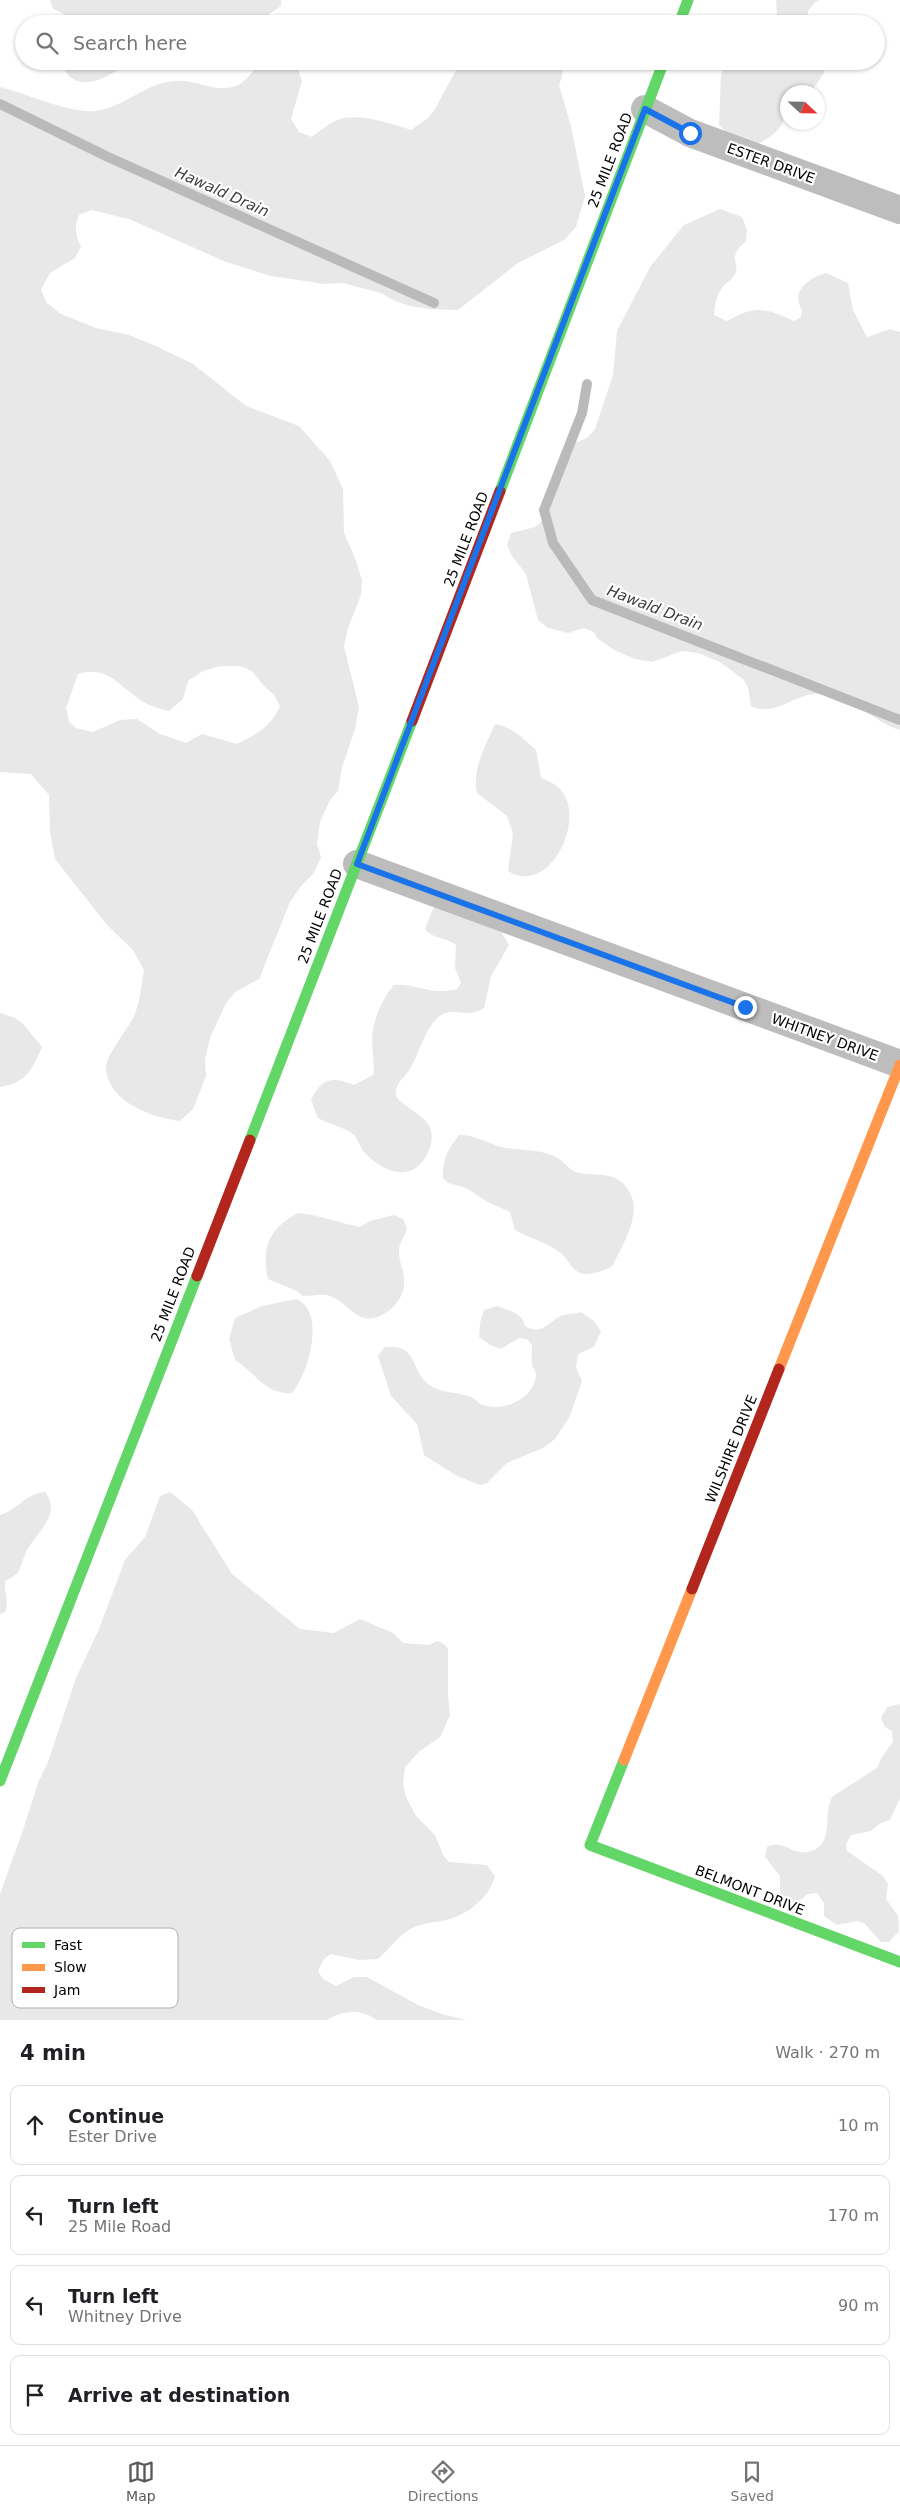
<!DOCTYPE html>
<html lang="en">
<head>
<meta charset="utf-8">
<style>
	:root { --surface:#fff; --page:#f2f2f2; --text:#202124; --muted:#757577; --line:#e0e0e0; --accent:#595959 }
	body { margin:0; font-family:"DejaVu Sans",sans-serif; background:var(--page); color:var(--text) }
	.compass { position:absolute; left:780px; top:85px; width:45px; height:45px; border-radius:50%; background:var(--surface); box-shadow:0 1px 4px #0004; rotate:112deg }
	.stop { position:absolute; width:15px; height:15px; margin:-11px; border:4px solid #1a73e8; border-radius:50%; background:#fff }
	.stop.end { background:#1a73e8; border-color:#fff; box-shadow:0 1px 5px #0008 }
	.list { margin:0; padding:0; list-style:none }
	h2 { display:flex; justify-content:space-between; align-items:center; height:65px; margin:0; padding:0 20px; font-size:21px }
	h2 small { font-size:16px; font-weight:400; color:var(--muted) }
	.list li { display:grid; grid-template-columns:32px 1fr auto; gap:15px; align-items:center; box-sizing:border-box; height:80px; margin:0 10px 10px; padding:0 10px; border:1px solid var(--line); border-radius:10px }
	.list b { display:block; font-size:19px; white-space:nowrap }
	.list p { margin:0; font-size:16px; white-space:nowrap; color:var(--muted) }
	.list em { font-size:16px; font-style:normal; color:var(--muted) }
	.icon { flex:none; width:28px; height:28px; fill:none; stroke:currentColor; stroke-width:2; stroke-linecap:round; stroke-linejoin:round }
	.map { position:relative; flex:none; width:900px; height:2020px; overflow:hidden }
	.search { position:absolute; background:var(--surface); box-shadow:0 1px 4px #0004; left:15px; right:15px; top:15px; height:55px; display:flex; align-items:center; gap:12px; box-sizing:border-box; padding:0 18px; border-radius:28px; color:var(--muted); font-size:19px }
	.sheet { height:425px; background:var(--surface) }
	nav { display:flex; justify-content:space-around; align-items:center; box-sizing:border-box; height:70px; border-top:1px solid var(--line); background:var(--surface); font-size:14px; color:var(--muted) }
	nav a { display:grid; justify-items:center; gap:2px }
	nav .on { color:var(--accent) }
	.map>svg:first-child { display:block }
	.green { fill:#e8e8e8; fill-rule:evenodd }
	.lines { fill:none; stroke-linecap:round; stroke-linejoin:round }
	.stream { stroke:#bababa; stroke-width:10 }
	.street { stroke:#bdbdbd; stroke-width:28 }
	.fast { stroke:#63d668; stroke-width:11 }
	.slow { stroke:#ff974d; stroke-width:11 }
	.jam { stroke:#b3261e; stroke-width:11 }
	.route { stroke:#1a73e8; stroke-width:6 }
	.labels { text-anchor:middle; stroke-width:4.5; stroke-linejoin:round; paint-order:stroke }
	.street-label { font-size:14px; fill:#000; stroke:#fff }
	.water-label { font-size:15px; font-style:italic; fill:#3e3e3e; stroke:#fff }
	.key { fill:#fff; stroke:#b2b2b2; stroke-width:1 }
	.key-label { font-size:14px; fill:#000 }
</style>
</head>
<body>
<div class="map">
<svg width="900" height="2020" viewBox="0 0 900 2020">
	<rect width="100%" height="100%" fill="#fff"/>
	<path class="green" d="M50,0H281V6L265,17L244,24H74L62,13L53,9Z
		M776,0H820L815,2L808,11V17L814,24H768L777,15Z
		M65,61H132C117,70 92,90 73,79C69,77 65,71 62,67Z
		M263,61H288L297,65L302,81L291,119L299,132L312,137C320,131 329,123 338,120C357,112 392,124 411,130L428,118L435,109L461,61H563L562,77L559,85L571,126L585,196L576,227L564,240L518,263L458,310L428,309L410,306L395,301L381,293L343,283L324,284L271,276L226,262L129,219L91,210L79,215C74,227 75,235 81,247L75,258L50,273L41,290L47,303L61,314L96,328L129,335L158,347L193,364L246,406L299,426L330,461L343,489L344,533L355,558L362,580L361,595L348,628L344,646L359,707L355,729L342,767L338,791L330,800L320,822L317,844L321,857L314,873L301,886L290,902L259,979L235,992L226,1003L210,1038L205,1059L206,1076L193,1109L180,1121C153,1118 108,1102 106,1069C105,1062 112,1051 116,1045C121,1036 128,1027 133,1018C140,1004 141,986 144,970L133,950L107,925L55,859L50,832L49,795L31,774L0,772V87C28,94 56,108 85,111C119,114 142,83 175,81C197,79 217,95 238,85C248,80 254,68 263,61ZM221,666H240L252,671L265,687L274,695L280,706C272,726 256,735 237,744L202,734L186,743L160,734L137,719L120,720L93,732L76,728L69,722L66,708L78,674C110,664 122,691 147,704C154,707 161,709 169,711L183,699L188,681L203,671Z
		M728,61H823L824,73L811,92H788C787,120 783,132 757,144L729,135L719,125L721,74Z
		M720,209L742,217L747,230L746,241C724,260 743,264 734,276C731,281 725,283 722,288C716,296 715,305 714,315L727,321C756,305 765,308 794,321L801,317L802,310C790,291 809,278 826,273L848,283L853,310L867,337L890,329L900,332V730C868,720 850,690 813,694C792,697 772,717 751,706L748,687L743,679L720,662L698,653L682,651L652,662L635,659L614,650L597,638L594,632L584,628L568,633L548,628L538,620L526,574L512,556L507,545L511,533L535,527L547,517L553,498L552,491L557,464L568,446L587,438L595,429L613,375L617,331L650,267L684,225Z
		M495,724C512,727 523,738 536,750L541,778C546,780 554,783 558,787C590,816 549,898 508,871L513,834L507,816L477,793C472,769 485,747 495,724Z
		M435,904L500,930L509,945L491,976L484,1008C468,1018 460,1009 446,1013C426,1019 419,1057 408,1072C404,1078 399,1080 397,1087C395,1091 396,1094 397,1098C412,1114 441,1119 429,1150C415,1184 385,1174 365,1153C360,1148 358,1138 353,1134C344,1127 328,1124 318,1118L311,1100C321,1078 332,1076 354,1085L373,1075C375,1062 372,1052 372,1040C372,1022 382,999 394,985C416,983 430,996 457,989L461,983L455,968L456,945C446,937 432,939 425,929Z
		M0,1013L15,1018L23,1024L42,1047C32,1070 26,1083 0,1087Z
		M459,1135C477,1134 489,1145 506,1148C523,1151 542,1149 558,1158C565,1163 571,1172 580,1173C600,1177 618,1170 630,1193C642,1215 622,1246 613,1265C607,1271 588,1276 580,1273C571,1269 567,1258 561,1253C547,1242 530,1239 515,1230L510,1212L486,1201L466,1188L448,1183L443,1178C442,1160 448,1149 459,1135Z
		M298,1213C320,1215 339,1223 360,1227L370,1221L394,1215L404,1220L407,1229C405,1236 399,1244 399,1250C399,1267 407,1272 403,1291C400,1300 394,1307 387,1312C356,1332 351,1300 326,1295C319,1294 310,1296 303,1296L297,1291L268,1279C261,1248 269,1228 298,1213Z
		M296,1299C327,1311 308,1375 292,1393C265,1395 256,1373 235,1360L229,1339L235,1318L262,1306Z
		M497,1306C509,1311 522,1312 525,1326C539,1335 546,1326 557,1318C562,1314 574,1314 581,1312L594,1321L601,1331L594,1347L578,1354L576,1367L582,1381L570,1416L555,1439L543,1448L507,1463L487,1483L480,1485L457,1476L424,1455L417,1424L391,1396L378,1356L385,1347C418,1344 410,1369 428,1384C441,1394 456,1391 471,1397C476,1399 478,1404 483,1405C504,1412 534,1399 536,1375C536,1371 533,1368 532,1364C531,1358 532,1351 532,1345L527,1339L519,1338L501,1349L490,1345L479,1337L480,1323L484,1310Z
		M45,1492C63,1514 35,1534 26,1552C23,1559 21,1567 17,1574L5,1581C4,1591 9,1602 5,1612L0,1614V1515C18,1510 24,1494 45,1492Z
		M170,1492L192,1510L232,1574L300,1629L334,1633L360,1619L393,1633L403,1643L429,1645L437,1641L444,1644L448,1649V1695L450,1715L440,1737L420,1751L405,1767L403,1784L406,1797L416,1816L435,1835L443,1855L449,1862L487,1865L495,1876C490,1896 470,1913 450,1919C437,1923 425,1922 412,1928C399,1935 389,1949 378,1959L359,1960L331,1954L324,1959L318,1971L323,1979L336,1986L354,1977H367L418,2005L442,2014L466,2020H377C361,2009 344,2010 327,2020H0V1894L23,1830L38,1783L48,1762L76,1678L99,1629L125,1560L145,1537L160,1496Z
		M900,1704V1798L890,1820L879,1824L871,1831L851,1835L846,1844L847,1851L883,1876L888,1884L886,1899L898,1916L899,1931L889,1942H881L864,1923L857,1921L837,1925L824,1916V1903L817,1893L808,1894L798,1902L789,1901L780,1896V1876L765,1857L767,1847C783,1839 792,1855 808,1852C837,1846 821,1813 833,1796L877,1768L882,1757L893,1742L892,1731L885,1727L881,1718L887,1707Z"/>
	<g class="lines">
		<path class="stream" d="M0,104L108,157L434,303
			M587,384L582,413L544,510L553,543L592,600L900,720"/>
		<path class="street" d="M645,109L690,133L900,210
			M357,864L900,1064"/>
		<path class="fast" d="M679,24L688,0
			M500,491L664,61
			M250,1140L412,721
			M624,1760L590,1845L900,1962
			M0,1781L197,1276"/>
		<path class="slow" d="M779,1369L900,1065
			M624,1760L692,1589"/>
		<path class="jam" d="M412,721L500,491
			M197,1276L250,1140
			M692,1589L779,1369"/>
	</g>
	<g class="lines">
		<path class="route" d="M690,133L645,109L357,864L745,1007"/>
	</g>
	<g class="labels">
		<g class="street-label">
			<text transform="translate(610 160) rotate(-69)" y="5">25 MILE ROAD</text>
			<text transform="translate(771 163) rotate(20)" y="5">ESTER DRIVE</text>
			<text transform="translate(466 539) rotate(-69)" y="5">25 MILE ROAD</text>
			<text transform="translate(320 916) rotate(-69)" y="5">25 MILE ROAD</text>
			<text transform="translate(825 1037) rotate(20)" y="5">WHITNEY DRIVE</text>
			<text transform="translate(173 1294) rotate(-69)" y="5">25 MILE ROAD</text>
			<text transform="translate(731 1449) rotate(-68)" y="5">WILSHIRE DRIVE</text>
			<text transform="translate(750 1890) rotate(21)" y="5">BELMONT DRIVE</text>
		</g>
		<g class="water-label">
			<text transform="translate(222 192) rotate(24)" y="5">Hawald Drain</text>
			<text transform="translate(655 608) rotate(21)" y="5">Hawald Drain</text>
		</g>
	</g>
	<rect x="12" y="1928" width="166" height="80" rx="8" class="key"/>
	<rect x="22" y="1942" width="23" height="6" fill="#63d668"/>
	<rect x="22" y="1964" width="23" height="7" fill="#ff974d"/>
	<rect x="22" y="1987" width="23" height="6" fill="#b3261e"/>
	<g class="key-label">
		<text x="54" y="1950">Fast</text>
		<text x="54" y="1972">Slow</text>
		<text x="54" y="1995">Jam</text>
	</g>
</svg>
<svg class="compass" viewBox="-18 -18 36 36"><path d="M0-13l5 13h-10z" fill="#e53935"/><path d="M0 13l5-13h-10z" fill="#757577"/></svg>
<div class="stop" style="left:690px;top:133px"></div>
<div class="stop end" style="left:745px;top:1007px"></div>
<div class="search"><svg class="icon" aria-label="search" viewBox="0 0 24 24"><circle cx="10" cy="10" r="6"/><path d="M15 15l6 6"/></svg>Search here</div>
</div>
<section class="sheet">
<h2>4 min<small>Walk · 270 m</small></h2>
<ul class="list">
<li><svg class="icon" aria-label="ahead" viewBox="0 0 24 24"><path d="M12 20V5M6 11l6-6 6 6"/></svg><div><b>Continue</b><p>Ester Drive</p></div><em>10 m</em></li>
<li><svg class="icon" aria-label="left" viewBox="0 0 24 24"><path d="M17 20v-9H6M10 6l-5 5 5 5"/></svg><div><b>Turn left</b><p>25 Mile Road</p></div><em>170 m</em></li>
<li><svg class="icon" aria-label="left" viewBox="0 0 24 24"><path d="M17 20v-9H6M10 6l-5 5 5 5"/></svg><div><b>Turn left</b><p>Whitney Drive</p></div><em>90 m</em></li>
<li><svg class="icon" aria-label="arrive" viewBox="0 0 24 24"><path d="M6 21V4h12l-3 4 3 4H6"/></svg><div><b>Arrive at destination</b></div></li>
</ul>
</section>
<nav>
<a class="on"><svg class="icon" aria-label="map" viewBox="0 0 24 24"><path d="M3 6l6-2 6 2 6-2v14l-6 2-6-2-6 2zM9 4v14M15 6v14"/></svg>Map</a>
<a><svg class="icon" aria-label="directions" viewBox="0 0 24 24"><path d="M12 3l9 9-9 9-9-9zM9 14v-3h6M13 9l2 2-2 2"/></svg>Directions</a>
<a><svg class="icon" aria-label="saved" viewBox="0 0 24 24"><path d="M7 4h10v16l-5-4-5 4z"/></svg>Saved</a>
</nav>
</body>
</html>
